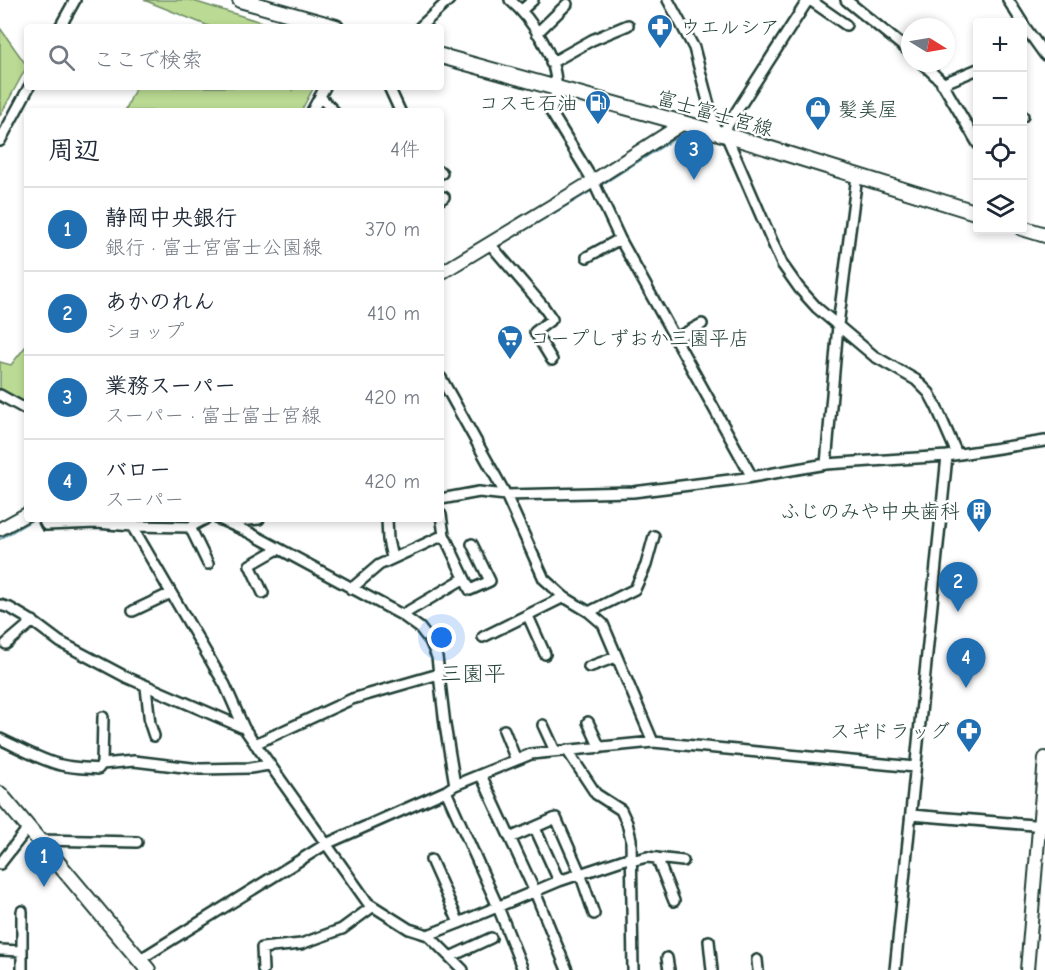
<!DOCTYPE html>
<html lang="ja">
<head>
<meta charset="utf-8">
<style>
	:root { --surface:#fff; --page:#f6f6f7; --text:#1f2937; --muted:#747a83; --line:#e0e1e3; --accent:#1f6fb2 }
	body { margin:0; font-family:"Comic Neue","Klee One",sans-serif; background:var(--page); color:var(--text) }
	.controls { position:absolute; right:18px; top:18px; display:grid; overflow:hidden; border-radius:6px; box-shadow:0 3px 9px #0003 }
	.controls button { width:54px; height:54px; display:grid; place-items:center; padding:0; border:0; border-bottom:2px solid var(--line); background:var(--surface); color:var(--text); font:30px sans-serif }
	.compass { position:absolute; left:901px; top:18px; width:54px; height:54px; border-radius:50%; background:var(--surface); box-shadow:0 3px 9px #0003; rotate:101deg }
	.you { position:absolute; left:442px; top:638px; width:21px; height:21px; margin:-15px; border:4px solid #fff; border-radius:50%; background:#1a73e8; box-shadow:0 0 0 9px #1a73e833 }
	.badge { display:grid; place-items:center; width:39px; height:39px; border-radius:50%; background:var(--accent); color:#fff; font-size:20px; font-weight:700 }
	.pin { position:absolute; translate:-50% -50px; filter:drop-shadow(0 2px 3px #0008) }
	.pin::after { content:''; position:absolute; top:32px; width:21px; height:18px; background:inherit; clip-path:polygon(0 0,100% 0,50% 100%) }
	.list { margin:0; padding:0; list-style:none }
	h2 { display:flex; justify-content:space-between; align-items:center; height:78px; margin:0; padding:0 24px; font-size:26px }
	h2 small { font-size:20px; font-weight:400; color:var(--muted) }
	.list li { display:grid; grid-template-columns:39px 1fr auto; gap:18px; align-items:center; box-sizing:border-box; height:84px; padding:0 24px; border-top:2px solid var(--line) }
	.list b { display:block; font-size:22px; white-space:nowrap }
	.list p { margin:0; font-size:20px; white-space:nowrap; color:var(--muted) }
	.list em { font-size:20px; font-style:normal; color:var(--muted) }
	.icon { flex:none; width:33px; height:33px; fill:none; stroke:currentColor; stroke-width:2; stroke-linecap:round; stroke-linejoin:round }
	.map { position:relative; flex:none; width:1045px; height:970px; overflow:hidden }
	.search { position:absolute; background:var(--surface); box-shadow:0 3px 9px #0003; left:24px; top:24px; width:420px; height:66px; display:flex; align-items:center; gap:15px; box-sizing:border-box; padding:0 21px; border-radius:6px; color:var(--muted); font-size:22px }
	.panel { position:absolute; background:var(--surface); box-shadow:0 3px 9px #0003; left:24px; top:108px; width:420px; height:414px; border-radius:6px }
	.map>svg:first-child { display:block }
	.green { fill:#bbdb94; stroke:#6d8c64; stroke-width:1.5 }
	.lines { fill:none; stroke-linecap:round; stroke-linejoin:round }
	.stream { stroke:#6298a5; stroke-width:2 }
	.minor-casing { stroke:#1f3d34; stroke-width:14 }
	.tertiary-casing { stroke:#1f3d34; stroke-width:16 }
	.secondary-casing { stroke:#1f3d34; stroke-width:18 }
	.minor { stroke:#fff; stroke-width:9 }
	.tertiary { stroke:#fff; stroke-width:12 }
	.secondary { stroke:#fff; stroke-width:14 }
	.labels { text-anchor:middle; stroke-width:5; stroke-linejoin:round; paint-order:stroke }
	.poi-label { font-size:20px; fill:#1f3d34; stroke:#fff; text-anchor:start }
	.street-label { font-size:20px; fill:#1f3d34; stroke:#fff }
	.quarter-label { font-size:22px; fill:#1f3d34; stroke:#fff }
</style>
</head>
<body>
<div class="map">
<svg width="1045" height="970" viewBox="0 0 1045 970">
	<rect width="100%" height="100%" fill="#fff"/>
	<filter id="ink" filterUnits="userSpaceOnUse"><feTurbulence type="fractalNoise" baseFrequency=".0167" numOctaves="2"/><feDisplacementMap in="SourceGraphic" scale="12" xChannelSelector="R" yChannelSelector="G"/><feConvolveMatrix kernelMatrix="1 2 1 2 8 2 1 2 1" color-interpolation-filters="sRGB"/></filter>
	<g filter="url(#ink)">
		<path class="green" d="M144,0H190L277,27H211Z
			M0,28L27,66L0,116Z
			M136,87H291L292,90L294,87H314L301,111H125Z
			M26,346L27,347V403L0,389V362L11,365Z"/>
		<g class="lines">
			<path class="stream" d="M598,187L679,136
				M497,247L593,190
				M453,272L492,250
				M0,539L34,519"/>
			<defs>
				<path id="minor" d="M510,0C532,19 558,58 556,89C556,97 553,105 551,112L593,181L620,239L752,477
					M668,0L694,48L716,132
					M810,0L846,25
					M846,0L910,52
					M1008,0L1022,22
					M522,10L533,0
					M1022,23L1045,55
					M60,27L75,0
					M420,27L449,0
					M537,33L567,4
					M551,63L592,40L628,25
					M922,63L941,81L978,144
					M942,84L978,69
					M389,87L400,111
					M320,97L334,111
					M312,111L325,87
					M1022,116H1023
					M722,134L808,0
					M726,135L782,264L799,288L817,308L874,356L916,380L929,393L936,406L957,454
					M0,141L29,87
					M441,172L442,173
					M441,199L444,197
					M490,244L543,306L552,319L535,332L552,360
					M587,257L620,239
					M674,339L702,324
					M441,378L506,495L544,579L564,597L589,612L603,624L653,742
					M0,395L27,410
					M826,464L838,325L857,176
					M441,499L479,492L506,495L633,492L746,478L826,464L947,456L1045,441
					M43,519L46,525L97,523L132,526L190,527L205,519
					M219,519L248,532L402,615L420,628L430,641L437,657L445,725L455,785
					M387,519L388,540L392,558
					M227,522L259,519
					M132,526L225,685L244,728
					M190,527L208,564
					M444,535L470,590L490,581L472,544
					M351,589L379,565L444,535L441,515
					M263,593L250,565L278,549
					M0,605L10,608L32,621L60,642L126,677L244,728L368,903L409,929L428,935L463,970
					M133,611L171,593
					M589,612L635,589L646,565L654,536
					M402,615L463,579
					M528,616L545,654
					M483,637L564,597
					M6,644L33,621
					M589,667L616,657
					M146,687L150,724L154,736
					M588,722L600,748
					M543,725L555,751
					M504,730L516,760
					M0,739C20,748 40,760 61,765C73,768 86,768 98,769L102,764L134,761L200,769L250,768L269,765
					M255,744L352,699L439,674
					M567,750L596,794L621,810L627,823L631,839L633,970
					M102,764L103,717
					M481,775L535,892L567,970
					M446,791L498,907L523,970
					M911,815L1045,826
					M535,828L559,881
					M510,838L556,818L580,873L594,914
					M39,840L137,842
					M657,858L674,901
					M631,861L647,857L683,861
					M0,864L28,828
					M459,923L559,881L631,857
					M428,935L459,923L431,860
					M709,941L712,970
					M0,950L22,951
					M450,957L491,938
					M667,958L669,970
					M139,960L326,844L446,791L455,785L531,754L653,742L915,767
					M757,960L758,970
					M22,970V911
					M263,970L262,948L301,944L342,929L372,907
					M895,970L947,456"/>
				<path id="tertiary" d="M441,273L593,181L682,124
					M0,529L27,514
					M1027,970L1045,758"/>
				<path id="secondary" d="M240,0L336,27
					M441,56L726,135L978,213
					M1022,228L1045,235
					M0,794L148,970"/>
			</defs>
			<use href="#minor" class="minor-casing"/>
			<use href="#tertiary" class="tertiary-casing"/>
			<use href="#secondary" class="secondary-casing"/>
			<use href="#minor" class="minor"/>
			<use href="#tertiary" class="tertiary"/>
			<use href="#secondary" class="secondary"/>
		</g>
	</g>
	<defs>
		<symbol id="pharmacy-pin" viewBox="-11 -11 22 30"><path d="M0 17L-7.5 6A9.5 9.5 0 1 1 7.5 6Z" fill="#1f6fb2" stroke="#fff"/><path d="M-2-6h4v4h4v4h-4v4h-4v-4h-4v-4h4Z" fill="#fff"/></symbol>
		<symbol id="fuel-pin" viewBox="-11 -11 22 30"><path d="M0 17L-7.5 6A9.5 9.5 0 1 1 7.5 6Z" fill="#1f6fb2" stroke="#fff"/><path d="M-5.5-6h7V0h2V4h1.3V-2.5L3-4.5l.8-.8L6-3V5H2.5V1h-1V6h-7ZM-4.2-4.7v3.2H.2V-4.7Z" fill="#fff"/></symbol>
		<symbol id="shop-pin" viewBox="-11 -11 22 30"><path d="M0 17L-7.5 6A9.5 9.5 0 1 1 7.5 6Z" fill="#1f6fb2" stroke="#fff"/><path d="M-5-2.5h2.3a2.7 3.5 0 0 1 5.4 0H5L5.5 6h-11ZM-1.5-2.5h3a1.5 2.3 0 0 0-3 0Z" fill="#fff"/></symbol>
		<symbol id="supermarket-pin" viewBox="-11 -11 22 30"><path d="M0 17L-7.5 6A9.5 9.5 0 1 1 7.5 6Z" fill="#1f6fb2" stroke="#fff"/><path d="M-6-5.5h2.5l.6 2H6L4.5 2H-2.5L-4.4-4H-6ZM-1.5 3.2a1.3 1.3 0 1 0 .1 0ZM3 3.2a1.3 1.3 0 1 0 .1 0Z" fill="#fff"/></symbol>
		<symbol id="building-pin" viewBox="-11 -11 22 30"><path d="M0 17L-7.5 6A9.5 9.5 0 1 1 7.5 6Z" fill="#1f6fb2" stroke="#fff"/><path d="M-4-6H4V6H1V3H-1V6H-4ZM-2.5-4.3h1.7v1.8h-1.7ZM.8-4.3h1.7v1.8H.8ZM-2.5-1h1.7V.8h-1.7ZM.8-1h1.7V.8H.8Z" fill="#fff"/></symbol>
	</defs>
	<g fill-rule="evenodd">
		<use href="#pharmacy-pin" x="645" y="12" width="30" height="40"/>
		<use href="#fuel-pin" x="583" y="88" width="30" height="40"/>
		<use href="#shop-pin" x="803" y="94" width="30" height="40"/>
		<use href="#supermarket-pin" x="495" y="323" width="30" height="40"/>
		<use href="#building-pin" x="964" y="496" width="30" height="40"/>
		<use href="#pharmacy-pin" x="954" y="716" width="30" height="40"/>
	</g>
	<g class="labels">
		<g class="poi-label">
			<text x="680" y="34">ウエルシア</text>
			<text x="578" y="110" text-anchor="end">コスモ石油</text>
			<text x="838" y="116">髪美屋</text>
			<text x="530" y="345">コープしずおか三園平店</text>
			<text x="960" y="518" text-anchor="end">ふじのみや中央歯科</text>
			<text x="950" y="738" text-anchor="end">スギドラッグ</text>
		</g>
		<g class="street-label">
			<text transform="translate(715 113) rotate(16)" y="7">富士富士宮線</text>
		</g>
		<g class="quarter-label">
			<text x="473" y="681">三園平</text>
		</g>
	</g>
</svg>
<div class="controls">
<button>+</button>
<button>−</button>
<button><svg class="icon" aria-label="locate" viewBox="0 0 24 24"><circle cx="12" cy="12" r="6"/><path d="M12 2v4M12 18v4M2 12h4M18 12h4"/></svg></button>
<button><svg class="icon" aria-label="layers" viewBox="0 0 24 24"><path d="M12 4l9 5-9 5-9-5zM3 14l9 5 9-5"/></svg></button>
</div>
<svg class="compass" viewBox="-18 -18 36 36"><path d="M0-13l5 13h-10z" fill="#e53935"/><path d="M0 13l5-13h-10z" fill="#747a83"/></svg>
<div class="you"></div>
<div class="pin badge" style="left:44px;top:887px">1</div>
<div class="pin badge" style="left:958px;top:612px">2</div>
<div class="pin badge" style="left:694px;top:180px">3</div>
<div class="pin badge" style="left:966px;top:688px">4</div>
<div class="search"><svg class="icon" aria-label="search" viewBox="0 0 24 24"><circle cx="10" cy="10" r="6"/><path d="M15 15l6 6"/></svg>ここで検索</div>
<section class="panel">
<h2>周辺<small>4件</small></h2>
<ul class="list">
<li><span class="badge">1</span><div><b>静岡中央銀行</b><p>銀行 · 富士宮富士公園線</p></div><em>370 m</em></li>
<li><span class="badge">2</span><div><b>あかのれん</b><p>ショップ</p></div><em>410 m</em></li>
<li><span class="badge">3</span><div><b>業務スーパー</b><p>スーパー · 富士富士宮線</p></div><em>420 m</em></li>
<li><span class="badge">4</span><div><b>バロー</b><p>スーパー</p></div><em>420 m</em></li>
</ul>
</section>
</div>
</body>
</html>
